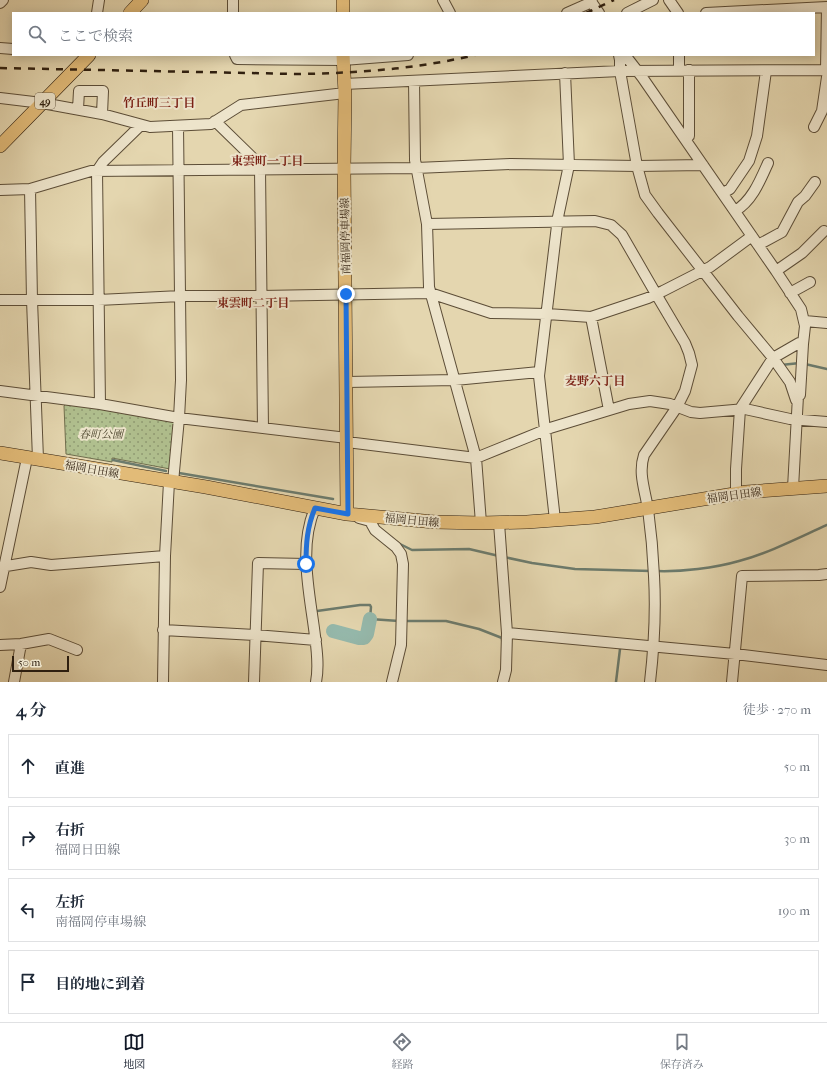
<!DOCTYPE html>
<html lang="ja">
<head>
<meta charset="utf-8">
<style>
	:root { --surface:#fff; --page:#f2f2f3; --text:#1f2937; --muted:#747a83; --line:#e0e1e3; --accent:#111827 }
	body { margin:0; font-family:"IM FELL French Canon","Noto Serif JP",serif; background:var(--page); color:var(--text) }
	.scale { position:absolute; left:12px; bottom:10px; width:57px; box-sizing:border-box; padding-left:4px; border:2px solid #2f1f0f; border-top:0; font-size:11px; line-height:14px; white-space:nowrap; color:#2f1f0f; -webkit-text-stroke:3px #ede4cb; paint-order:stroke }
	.stop { position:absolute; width:12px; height:12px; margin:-9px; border:3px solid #1a73e8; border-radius:50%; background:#fff }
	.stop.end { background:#1a73e8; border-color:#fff; box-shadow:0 1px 4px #0008 }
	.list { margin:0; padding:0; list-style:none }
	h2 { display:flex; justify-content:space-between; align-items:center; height:52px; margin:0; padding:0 16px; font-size:17px }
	h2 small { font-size:13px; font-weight:400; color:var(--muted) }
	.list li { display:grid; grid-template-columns:26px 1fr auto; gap:12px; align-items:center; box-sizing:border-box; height:64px; margin:0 8px 8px; padding:0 8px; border:1px solid var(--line); border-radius:0px }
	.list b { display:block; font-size:15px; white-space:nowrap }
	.list p { margin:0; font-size:13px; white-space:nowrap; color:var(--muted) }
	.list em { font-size:13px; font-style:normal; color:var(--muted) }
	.icon { flex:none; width:22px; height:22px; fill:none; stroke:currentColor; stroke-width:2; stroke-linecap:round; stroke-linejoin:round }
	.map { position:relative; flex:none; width:827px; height:682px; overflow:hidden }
	.search { position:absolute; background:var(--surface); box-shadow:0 2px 10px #0003; left:12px; right:12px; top:12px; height:44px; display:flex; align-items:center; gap:10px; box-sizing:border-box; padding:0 14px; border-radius:0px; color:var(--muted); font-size:15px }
	.sheet { height:340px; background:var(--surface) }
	nav { display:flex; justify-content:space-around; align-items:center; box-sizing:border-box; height:56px; border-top:1px solid var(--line); background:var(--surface); font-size:11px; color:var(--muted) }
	nav a { display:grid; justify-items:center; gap:2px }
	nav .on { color:var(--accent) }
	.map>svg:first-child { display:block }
	.park { fill:url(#park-dots); stroke:#706f4e }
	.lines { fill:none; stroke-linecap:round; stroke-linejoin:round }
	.stream { stroke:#6c7b6d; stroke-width:2.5 }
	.river { stroke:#95b9ac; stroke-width:14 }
	.minor-casing { stroke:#5c4d37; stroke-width:12 }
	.major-casing { stroke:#2f1f0f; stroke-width:14 }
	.minor { stroke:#ede4cb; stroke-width:10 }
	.major { stroke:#e2bb78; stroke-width:13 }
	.rail { stroke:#2f1f0f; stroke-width:2.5; stroke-dasharray:7 7; stroke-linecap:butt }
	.route { stroke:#1a73e8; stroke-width:5 }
	.labels { text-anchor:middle; stroke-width:4; stroke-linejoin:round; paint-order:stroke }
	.shield { fill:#ede4cb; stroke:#685a47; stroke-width:1 }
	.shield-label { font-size:10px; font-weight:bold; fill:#2f1f0f }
	.street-label { font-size:11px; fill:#2f1f0f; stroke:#ede4cb }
	.park-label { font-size:11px; font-style:italic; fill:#4f472f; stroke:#ede4cb }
	.neighbourhood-label { font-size:12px; font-weight:bold; fill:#7a1f14; stroke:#ede4cb }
</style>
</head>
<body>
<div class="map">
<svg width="827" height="682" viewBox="0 0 827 682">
	<defs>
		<pattern id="park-dots" width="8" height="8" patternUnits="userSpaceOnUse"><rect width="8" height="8" fill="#b0bf8e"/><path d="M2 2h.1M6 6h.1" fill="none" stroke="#909b72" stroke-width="1.8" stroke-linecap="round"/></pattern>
	</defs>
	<rect width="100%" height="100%" fill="#e4d6af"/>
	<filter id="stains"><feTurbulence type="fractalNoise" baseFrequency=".005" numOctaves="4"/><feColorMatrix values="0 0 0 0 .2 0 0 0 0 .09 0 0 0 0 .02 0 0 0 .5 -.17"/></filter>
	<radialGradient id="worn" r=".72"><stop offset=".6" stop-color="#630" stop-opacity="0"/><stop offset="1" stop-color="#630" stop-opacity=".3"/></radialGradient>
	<path class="park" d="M67,402L173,419L176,423L170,469L112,458V462L66,454L64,406Z"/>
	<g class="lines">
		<path class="stream" d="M805,364L827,369
			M781,365L800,363
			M113,460L166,471
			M179,473L333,499
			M400,544L412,550L469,549L499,556
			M504,557L532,563L575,569L651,571
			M656,571C681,572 715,568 739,561C769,553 798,538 827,525
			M317,611L360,605H370L371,607L370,619L399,621
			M404,621H446L479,629L502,638V640
			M616,682L620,649"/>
		<path class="river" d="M333,631L359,638H364L367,634L370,619"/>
		<defs>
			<path id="minor" d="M233,0V13
				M443,0L450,13
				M590,0L599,13
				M669,0L678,13
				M0,3L3,0
				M97,13L99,0
				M567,13L592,2
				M627,13L653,0
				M706,13L827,7L826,70
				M0,48L13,49
				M235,55L237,59L343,60L408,55
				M619,55L620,60V71L637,166L645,195L658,213L738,316L773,358L790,382L796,400L797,398
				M625,55L642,77L776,271L801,309L805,326L803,344L800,395L798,396L793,488
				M679,70V55
				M414,81L415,160L427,224L429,287L476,458L481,523
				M344,84L620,71L827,70
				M0,98L42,103L102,114L150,127L211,124L241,105L345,93
				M78,109L79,91H103L102,114
				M215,121L257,162L260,169L263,428
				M814,127L822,111L827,77
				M685,139L689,136V70
				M30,189L32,300L38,459
				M0,190L30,189L91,171L416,168L511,164L637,166L703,165
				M723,193L730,189L749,161L757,136L766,71
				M735,211C752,201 760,181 768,163
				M427,224L595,221L611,225L622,235L656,294L685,343L689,353L692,365L685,391L677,407L644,455C638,473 645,490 648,509C651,531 653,553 654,576C656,611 654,647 650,682
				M758,245L782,232L798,202L805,196L815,182
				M776,271L802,253L824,231
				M790,293L810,282
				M0,300H98L181,296H261L430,293L491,313L547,314L591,317L648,298L663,291L710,267L752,236
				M591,317L609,410
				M805,321L827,323
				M347,382L455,380L539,372
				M0,391L100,404L179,418L347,438
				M100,404L97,171L103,162L141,125
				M347,442L476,458L550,428L629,404L650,401L670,404L691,412L700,413L745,409L790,419L827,422
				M173,482L179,418L181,380L178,126
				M736,494V469L740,409L773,358L799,343L803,344
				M315,508C298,548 310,594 315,636C317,651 319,667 316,682
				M359,518L370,521L375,530L396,547L401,554L403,564L401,645L392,682
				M555,520L539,376L558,217L569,165L565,73
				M499,523L507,633L506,670L503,682
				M0,567L31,562L51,565L165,556
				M0,587L27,458
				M163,630L255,635L316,640
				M507,633L735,654L827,665
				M0,645L21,644L49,639L77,650
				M14,682L21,644
				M163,682L165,556L169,482
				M254,682L258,563L306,564
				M732,682L742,576L819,575L827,574"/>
			<path id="major" d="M343,0V13
				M130,13L142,0
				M343,55L345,93L344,168L347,514
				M0,146L89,55
				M0,453L206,487L347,514L435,522L481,523L527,522L595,517L746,492L827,486"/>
		</defs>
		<use href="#minor" class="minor-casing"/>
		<use href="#major" class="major-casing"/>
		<use href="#minor" class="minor"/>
		<use href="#major" class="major"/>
		<path class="rail" d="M586,13L614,0
			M0,68L298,74C359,73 416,69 475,55"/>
	</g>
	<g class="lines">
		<path class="route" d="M306,564C306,544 307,527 315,508L348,514L346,294"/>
	</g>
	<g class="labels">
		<rect class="shield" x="35" y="93" width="20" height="16" rx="3"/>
		<g class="shield-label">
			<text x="45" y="105">49</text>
		</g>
		<g class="street-label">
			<text transform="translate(345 236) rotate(-91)" y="4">南福岡停車場線</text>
			<text transform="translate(92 469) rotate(10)" y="4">福岡日田線</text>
			<text transform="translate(734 495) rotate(-8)" y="4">福岡日田線</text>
			<text transform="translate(412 520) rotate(5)" y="4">福岡日田線</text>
		</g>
		<g class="park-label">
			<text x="101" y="438">春町公園</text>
		</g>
		<g class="neighbourhood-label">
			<text x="159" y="107">竹丘町三丁目</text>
			<text x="267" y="165">東雲町一丁目</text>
			<text x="253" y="307">東雲町二丁目</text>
			<text x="595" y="385">麦野六丁目</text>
		</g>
	</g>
	<rect width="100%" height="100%" filter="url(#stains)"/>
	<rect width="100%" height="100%" fill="url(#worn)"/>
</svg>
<div class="scale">50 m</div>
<div class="stop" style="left:306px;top:564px"></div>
<div class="stop end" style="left:346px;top:294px"></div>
<div class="search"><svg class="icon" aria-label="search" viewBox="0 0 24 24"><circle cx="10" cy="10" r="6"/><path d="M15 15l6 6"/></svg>ここで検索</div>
</div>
<section class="sheet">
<h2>4 分<small>徒歩 · 270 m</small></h2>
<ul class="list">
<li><svg class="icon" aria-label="ahead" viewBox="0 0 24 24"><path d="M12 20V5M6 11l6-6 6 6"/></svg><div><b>直進</b></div><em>50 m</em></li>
<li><svg class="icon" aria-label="right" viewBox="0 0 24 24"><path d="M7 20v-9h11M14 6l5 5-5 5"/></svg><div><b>右折</b><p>福岡日田線</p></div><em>30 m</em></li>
<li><svg class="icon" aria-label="left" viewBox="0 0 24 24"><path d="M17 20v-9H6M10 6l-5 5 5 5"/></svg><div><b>左折</b><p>南福岡停車場線</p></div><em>190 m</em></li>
<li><svg class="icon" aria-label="arrive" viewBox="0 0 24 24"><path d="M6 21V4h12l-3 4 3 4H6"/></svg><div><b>目的地に到着</b></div></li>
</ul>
</section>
<nav>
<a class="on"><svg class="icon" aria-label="map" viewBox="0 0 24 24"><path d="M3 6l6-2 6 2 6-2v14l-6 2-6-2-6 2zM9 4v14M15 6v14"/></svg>地図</a>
<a><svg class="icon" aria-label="directions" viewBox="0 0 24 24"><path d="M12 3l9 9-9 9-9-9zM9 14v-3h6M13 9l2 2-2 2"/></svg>経路</a>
<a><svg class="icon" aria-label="saved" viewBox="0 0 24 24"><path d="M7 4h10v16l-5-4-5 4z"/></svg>保存済み</a>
</nav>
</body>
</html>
